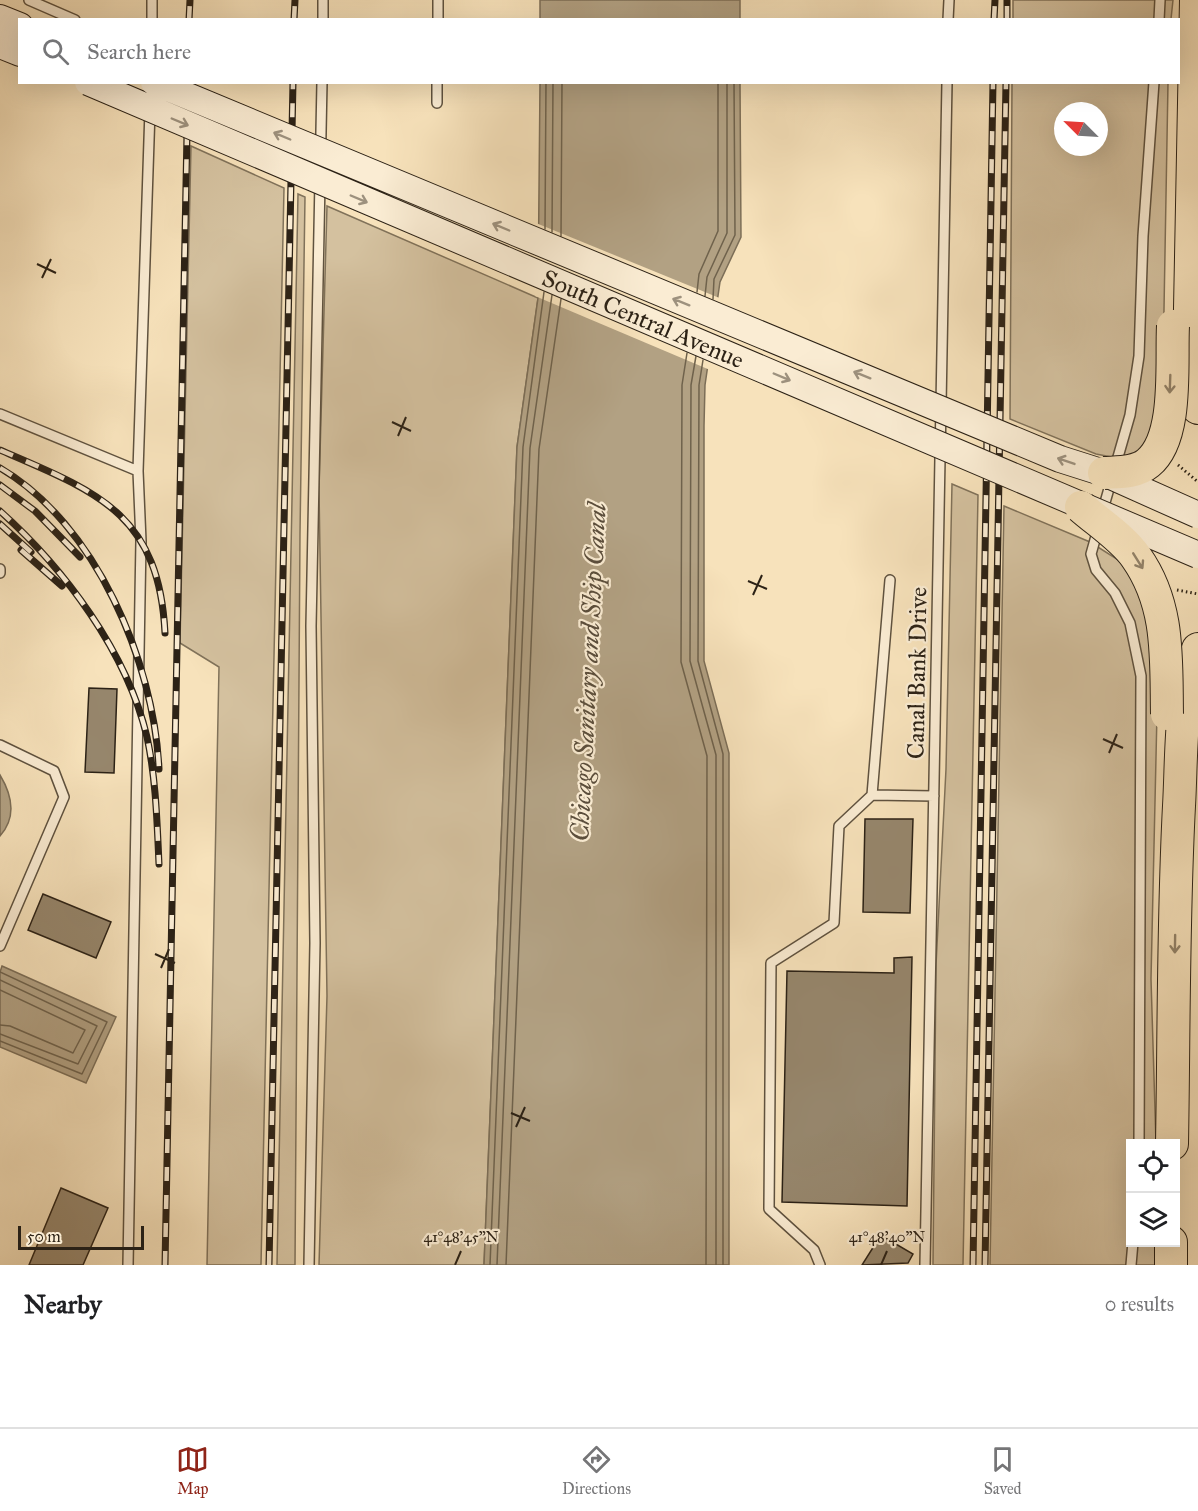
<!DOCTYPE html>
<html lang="en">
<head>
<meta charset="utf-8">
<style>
	:root { --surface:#fff; --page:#f6f6f6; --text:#202124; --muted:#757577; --line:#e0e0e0; --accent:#8f2418 }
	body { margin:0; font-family:"IM FELL Great Primer",serif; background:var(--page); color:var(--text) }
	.controls { position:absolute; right:18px; bottom:18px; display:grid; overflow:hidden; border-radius:0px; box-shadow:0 6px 24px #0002 }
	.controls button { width:54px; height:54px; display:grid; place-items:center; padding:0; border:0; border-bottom:2px solid var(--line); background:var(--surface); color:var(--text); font:30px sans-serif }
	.compass { position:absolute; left:1054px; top:102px; width:54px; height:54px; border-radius:50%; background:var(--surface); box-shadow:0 6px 24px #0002; rotate:294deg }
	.scale { position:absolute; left:18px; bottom:15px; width:126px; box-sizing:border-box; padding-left:6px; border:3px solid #2c2216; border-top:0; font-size:16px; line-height:21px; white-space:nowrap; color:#2c2216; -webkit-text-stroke:4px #faecd3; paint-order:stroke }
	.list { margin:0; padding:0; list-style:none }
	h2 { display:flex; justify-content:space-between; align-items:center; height:78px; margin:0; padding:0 24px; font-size:26px }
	h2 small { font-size:20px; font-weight:400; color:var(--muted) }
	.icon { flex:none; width:33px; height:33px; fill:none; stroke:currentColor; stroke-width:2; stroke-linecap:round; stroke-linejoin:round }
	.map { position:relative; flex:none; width:1198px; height:1265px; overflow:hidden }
	.search { position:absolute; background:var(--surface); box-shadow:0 6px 24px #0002; left:18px; right:18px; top:18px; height:66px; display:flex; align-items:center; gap:15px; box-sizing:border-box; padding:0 21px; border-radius:0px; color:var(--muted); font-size:22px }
	.sheet { height:162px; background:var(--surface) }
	nav { display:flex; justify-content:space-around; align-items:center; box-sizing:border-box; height:84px; border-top:2px solid var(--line); background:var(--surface); font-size:16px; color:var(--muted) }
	nav a { display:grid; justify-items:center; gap:3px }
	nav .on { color:var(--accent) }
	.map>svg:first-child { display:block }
	.green { fill:#d4c19f; stroke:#80725a; stroke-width:1.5; fill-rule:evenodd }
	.water { fill:#b2a183; stroke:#7c6e57; stroke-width:1.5 }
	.pier { fill:#f7e2bb }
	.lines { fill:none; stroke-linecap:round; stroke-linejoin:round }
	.shore { stroke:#6f624c; stroke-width:1.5 }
	.building { fill:#96866c; stroke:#2c2216; stroke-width:1.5 }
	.service-casing { stroke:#5f523f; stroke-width:12 }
	.secondary-casing { stroke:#2c2216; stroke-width:28 }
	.motorway-casing { stroke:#2c2216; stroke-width:34 }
	.path { stroke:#2c2216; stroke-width:3; stroke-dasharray:1.5 3; stroke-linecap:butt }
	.service { stroke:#faecd3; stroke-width:9 }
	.secondary { stroke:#faecd3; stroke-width:26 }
	.motorway { stroke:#f7e2bb; stroke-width:32 }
	.rail-casing { stroke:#2c2216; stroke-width:7 }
	.rail { stroke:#faecd3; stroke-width:4.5; stroke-dasharray:14; stroke-linecap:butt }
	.secondary-bridge-casing { stroke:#2c2216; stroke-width:28; stroke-linecap:butt }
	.motorway-bridge-casing { stroke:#2c2216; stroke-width:34; stroke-linecap:butt }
	.secondary-bridge { stroke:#faecd3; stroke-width:26 }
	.motorway-bridge { stroke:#f7e2bb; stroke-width:32 }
	.oneway { stroke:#9d917e }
	.oneway2 { stroke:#928268 }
	.ticks { fill:none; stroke:#2c2216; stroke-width:2 }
	.labels { text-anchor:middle; stroke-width:4.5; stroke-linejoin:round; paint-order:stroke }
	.street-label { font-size:24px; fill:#2c2216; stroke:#faecd3 }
	.water-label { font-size:26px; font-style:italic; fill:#5b4e3c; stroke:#faecd3 }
	.ticks-label { font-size:15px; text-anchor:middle; fill:#2c2216; stroke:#faecd3; stroke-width:4.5; stroke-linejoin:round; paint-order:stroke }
</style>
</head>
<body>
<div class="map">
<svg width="1198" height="1265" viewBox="0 0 1198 1265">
	<rect width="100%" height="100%" fill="#f7e2bb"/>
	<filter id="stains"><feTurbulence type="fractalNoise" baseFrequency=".00333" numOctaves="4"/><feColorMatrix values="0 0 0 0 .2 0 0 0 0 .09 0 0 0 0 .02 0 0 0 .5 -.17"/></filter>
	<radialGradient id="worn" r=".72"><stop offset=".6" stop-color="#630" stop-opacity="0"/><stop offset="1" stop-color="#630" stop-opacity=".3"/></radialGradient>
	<path class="green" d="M1013,0H1173L1171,19L1013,20Z
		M1012,83H1168L1162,422L1139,455L1122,459L1096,454L1010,419ZM1063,111H1099V147H1063Z
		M191,146L284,188L261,1265H207L219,667L180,643Z
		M298,194L305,197L300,533L295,1265H277Z
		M327,206L538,298L517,447L484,1265H319L327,996L319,490Z
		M952,484L978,495L963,1265H933L936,965L946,769Z
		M1004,506L1090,542L1120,561L1147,600L1157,713L1151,979L1156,1143L1130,1144V1242L1155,1243V1265H990Z"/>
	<path class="water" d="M540,0H740V19H540Z
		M540,83H740L741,237L720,282L705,385L704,426V661L729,753V1265H484L517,447L538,298Z
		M0,775C12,795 17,817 0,836Z
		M2,966L116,1017L86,1083L0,1047V972Z"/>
	<path class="pier" d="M536,223L722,299L710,370L535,296Z"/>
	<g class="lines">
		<path class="shore" d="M545,229L546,82
			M552,232L553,82
			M561,236L562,82
			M697,292L699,274L718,231V82
			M705,296L707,277L727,233V82
			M713,299L714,279L735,235L734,82
			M687,353L682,385L681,662L707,756L706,1265
			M696,356L691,385L690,661L716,755V1265
			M703,360L699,385L698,661L723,754V1265
			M0,972L107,1022L82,1074L0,1041
			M0,980L97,1026L78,1064L0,1034
			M0,990L85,1030L73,1053L10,1026L0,1025
			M490,1265L523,447L544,292
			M497,1265L530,448L552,295
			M506,1265L539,449L561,299"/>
	</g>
	<path class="building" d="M89,688L117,689L114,773L85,772Z
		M865,819H913L910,913L863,912Z
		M43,894L111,922L96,958L28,930Z
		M912,957L907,1206L782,1202L787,971L894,973V958Z
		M61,1188L108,1208L83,1265H29Z
		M877,1233L913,1254L908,1263L862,1265L874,1246L870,1244Z"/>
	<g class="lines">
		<defs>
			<path id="service" d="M29,0L75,20
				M152,20V0
				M323,20V0
				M438,20V0
				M948,20L949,0
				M1159,20L1160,0
				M437,103V82
				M0,414L138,471
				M1102,513L1130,415L1139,356L1143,236L1154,82
				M1098,529L1091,554L1096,570L1115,593L1130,623L1141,676L1139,1144
				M0,569V573
				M0,745L54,771L64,797L0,946
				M872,795L890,580
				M128,1265L141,541L138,471L150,110
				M309,1265L315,943L311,626L322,82
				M820,1265L814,1250L769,1209L771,963L834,923L839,826L872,795L934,796
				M925,1265L947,82
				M1131,1265L1133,1242"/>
			<path id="secondary" d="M0,18L20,26
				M0,45L20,53"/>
			<path id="motorway" d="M1196,0L1189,360L1198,408
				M1172,1144C1174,1031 1173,919 1179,806C1182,754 1179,699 1198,649
				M1171,1265V1242"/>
		</defs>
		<use href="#service" class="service-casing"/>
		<use href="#secondary" class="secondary-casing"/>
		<use href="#motorway" class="motorway-casing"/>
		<path class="path" d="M1178,465L1198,482
			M1177,590L1198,594"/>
		<use href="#service" class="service"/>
		<use href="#secondary" class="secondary"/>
		<use href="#motorway" class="motorway"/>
		<defs>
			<path id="rail" d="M189,20L190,0
				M294,20L295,0
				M994,20L995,0
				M1007,20V0
				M0,450C98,492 159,514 165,633
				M0,468C96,524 154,662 159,769
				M0,485L35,511L80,557
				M0,511C64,568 127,652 147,737C156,779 157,822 159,864
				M0,524L31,552
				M21,550L62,586
				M165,1265L188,82
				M269,1265L293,82
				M973,1265L993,82
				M985,1265L1006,82"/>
		</defs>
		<use href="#rail" class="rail-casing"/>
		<use href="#rail" class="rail"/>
		<defs>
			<path id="secondary-bridge" d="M88,82L1198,555
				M154,82L1060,459L1104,473L1198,515"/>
			<path id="motorway-bridge" d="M1104,473C1119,472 1136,473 1148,463C1179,438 1171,363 1173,326
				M1081,507C1098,522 1123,538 1136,557C1170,605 1166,658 1167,714"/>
		</defs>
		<use href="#secondary-bridge" class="secondary-bridge-casing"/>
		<use href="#motorway-bridge" class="motorway-bridge-casing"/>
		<use href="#secondary-bridge" class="secondary-bridge"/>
		<use href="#motorway-bridge" class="motorway-bridge"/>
	</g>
	<defs><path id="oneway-shaft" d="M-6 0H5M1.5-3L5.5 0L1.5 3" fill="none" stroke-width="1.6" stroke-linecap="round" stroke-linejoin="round" transform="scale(1.5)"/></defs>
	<g class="oneway">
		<use href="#oneway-shaft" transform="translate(180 122) rotate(23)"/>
		<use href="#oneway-shaft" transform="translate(282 136) rotate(-157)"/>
		<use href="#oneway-shaft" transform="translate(359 199) rotate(23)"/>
		<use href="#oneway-shaft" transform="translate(501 227) rotate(-157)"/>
		<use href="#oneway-shaft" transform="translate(681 302) rotate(-158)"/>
		<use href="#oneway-shaft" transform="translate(862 375) rotate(-158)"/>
		<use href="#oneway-shaft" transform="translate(782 377) rotate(23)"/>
		<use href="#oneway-shaft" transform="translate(1066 461) rotate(-161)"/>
	</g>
	<g class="oneway2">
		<use href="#oneway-shaft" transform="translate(1170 384) rotate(92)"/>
		<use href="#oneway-shaft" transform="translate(1138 561) rotate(58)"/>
		<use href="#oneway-shaft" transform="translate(1175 944) rotate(91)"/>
	</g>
	<path class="ticks" d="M37,264L56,273M42,278L51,259M392,422L411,431M398,436L406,417M748,581L767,589M753,595L762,575M1103,739L1123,748M1109,753L1117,734M155,954L175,963M161,968L169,949M511,1113L530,1121M516,1127L525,1107M455,1265L461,1251M881,1265L887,1251"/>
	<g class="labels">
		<g class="street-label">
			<text transform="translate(643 319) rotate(23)" y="8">South Central Avenue</text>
			<text transform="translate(917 673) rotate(-89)" y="8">Canal Bank Drive</text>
		</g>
		<g class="water-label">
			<text transform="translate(588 672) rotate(-87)" y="9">Chicago Sanitary and Ship Canal</text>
		</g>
	</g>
	<g class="ticks-label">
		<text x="461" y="1242">41°48'45"N</text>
		<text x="887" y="1242">41°48'40"N</text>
	</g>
	<rect width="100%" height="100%" filter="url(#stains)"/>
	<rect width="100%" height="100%" fill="url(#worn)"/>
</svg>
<div class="controls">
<button><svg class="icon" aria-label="locate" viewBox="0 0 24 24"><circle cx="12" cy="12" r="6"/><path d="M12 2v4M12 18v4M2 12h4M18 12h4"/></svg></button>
<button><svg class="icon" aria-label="layers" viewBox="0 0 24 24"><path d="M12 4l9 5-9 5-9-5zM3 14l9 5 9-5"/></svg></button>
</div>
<svg class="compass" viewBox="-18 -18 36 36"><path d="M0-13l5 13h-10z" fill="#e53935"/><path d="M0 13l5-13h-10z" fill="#757577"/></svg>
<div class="scale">50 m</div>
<div class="search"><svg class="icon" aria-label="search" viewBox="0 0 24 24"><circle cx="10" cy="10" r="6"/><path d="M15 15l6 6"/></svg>Search here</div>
</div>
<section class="sheet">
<h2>Nearby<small>0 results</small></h2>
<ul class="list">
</ul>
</section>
<nav>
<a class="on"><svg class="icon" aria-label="map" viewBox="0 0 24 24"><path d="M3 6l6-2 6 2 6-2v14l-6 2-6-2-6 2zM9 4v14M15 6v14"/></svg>Map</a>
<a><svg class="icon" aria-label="directions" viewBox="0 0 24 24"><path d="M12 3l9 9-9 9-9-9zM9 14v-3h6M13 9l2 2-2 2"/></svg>Directions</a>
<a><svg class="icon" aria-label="saved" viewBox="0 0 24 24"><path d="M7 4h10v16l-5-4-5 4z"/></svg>Saved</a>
</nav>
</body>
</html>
